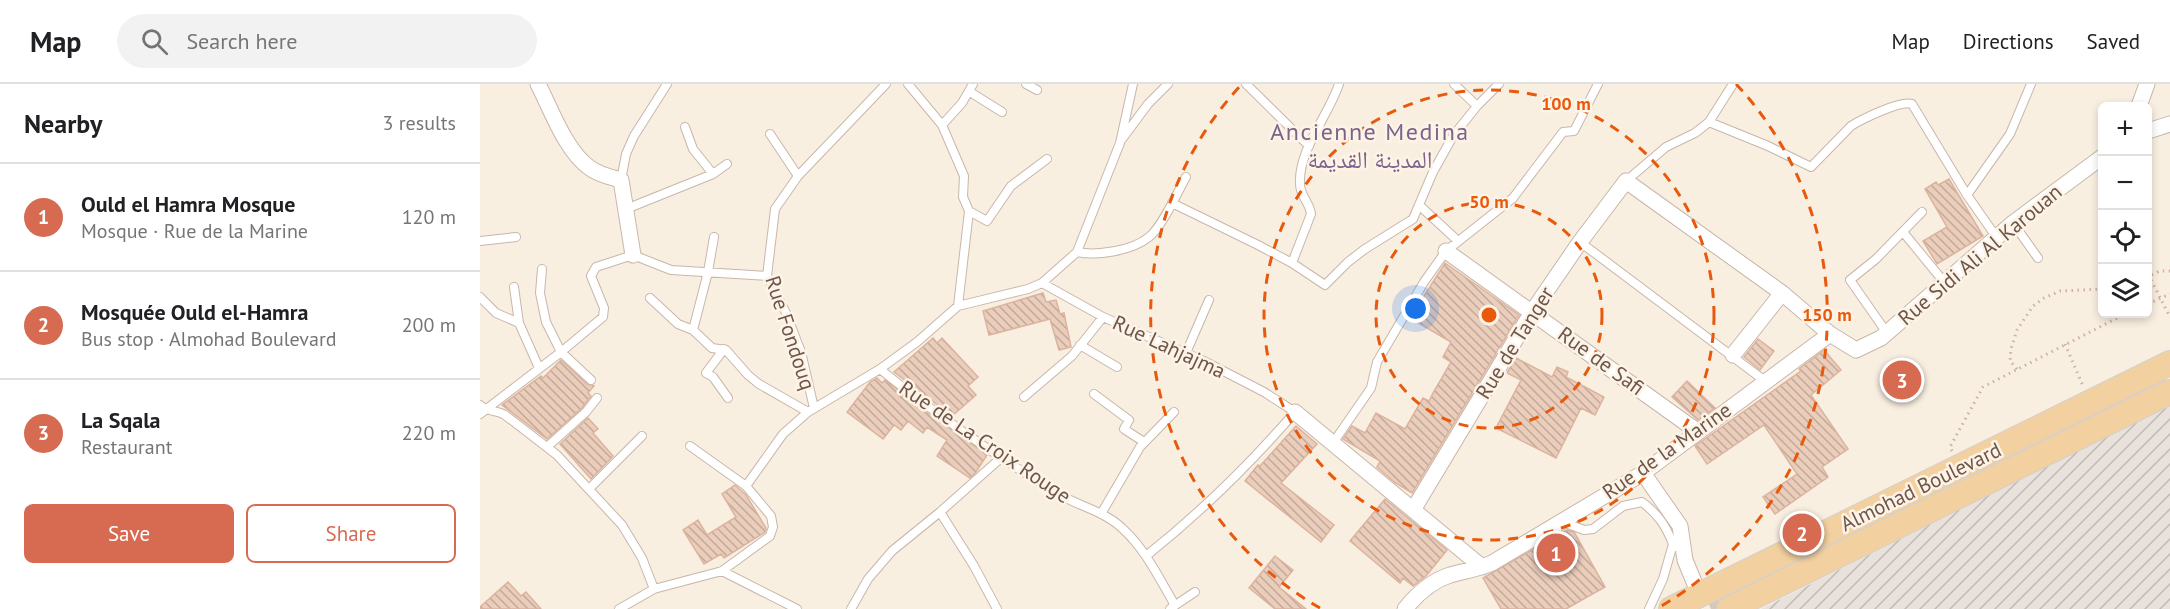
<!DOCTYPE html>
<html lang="en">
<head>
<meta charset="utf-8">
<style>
	:root { --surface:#fff; --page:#f2f2f2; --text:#202124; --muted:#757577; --line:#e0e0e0; --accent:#d76b52 }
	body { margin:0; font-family:"PT Sans","Noto Naskh Arabic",sans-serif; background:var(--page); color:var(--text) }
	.controls { position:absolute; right:18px; top:18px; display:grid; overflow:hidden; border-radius:9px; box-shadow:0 3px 9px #0003 }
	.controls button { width:54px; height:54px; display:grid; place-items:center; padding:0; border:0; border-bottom:2px solid var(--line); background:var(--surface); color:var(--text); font:30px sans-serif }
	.you { position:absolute; left:936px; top:225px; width:21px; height:21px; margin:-15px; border:4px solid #fff; border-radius:50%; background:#1a73e8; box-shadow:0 0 0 9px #1a73e833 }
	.badge { display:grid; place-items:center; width:39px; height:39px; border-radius:50%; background:var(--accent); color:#fff; font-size:20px; font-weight:700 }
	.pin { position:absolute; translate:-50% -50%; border:3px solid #fff; box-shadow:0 2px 6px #0006 }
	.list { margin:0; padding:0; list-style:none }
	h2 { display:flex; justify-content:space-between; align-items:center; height:78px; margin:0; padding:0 24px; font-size:26px }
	h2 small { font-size:20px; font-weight:400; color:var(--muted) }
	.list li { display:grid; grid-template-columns:39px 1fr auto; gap:18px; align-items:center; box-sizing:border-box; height:108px; padding:0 24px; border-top:2px solid var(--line) }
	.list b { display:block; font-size:22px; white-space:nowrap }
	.list p { margin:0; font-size:20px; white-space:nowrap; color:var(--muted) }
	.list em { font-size:20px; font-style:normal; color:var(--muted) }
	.actions { display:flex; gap:12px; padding:18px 24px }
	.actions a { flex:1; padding:14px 0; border:2px solid var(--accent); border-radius:9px; text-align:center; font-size:21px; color:var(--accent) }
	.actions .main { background:var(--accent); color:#fff }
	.icon { flex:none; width:33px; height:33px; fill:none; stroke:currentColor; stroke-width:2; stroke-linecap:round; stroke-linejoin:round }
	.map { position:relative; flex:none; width:1690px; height:525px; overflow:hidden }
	header { display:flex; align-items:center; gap:36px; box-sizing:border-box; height:84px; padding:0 30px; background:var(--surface); border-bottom:2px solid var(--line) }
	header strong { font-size:28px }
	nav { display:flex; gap:33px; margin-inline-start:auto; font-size:21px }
	.search { width:420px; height:54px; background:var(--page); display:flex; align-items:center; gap:15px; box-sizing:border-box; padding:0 21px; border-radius:33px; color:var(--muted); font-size:22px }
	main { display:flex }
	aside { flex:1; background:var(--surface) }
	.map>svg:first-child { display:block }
	.industrial { fill:url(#industrial-furrows) }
	.building { fill:url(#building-back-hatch); stroke:#dcb39e; stroke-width:1.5 }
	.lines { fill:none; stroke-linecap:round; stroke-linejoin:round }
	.highway-tunnel { stroke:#d6c9bc; stroke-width:28; stroke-dasharray:28 14; stroke-linecap:butt }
	.lane-casing { stroke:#c8b6aa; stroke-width:10 }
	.street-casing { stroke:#c8b6aa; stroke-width:17 }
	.primary-casing { stroke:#d6d0cd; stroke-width:26 }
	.path { stroke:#cfb09f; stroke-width:3; stroke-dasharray:1.5 4.5; stroke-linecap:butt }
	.lane { stroke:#fff; stroke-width:8 }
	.street { stroke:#fff; stroke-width:15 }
	.primary { stroke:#f2d09f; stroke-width:24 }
	.ring { fill:none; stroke:#e8590c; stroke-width:3; stroke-dasharray:10 8 }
	.labels { text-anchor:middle; stroke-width:5; stroke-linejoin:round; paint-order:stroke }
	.street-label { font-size:21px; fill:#6d564b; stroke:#fdf3e6 }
	.quarter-label { font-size:24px; letter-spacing:1.5px; fill:#7b638a; stroke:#fdf3e6 }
	.centre { fill:#e8590c; stroke:#fdf3e6; stroke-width:3 }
	.ring-label { font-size:18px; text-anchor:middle; font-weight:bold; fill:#e8590c; stroke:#fdf3e6; stroke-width:5; stroke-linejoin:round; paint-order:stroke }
</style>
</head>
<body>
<header>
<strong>Map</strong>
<div class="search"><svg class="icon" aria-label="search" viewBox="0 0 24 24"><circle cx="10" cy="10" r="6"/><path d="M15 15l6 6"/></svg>Search here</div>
<nav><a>Map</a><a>Directions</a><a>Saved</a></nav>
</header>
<main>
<aside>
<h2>Nearby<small>3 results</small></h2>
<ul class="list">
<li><span class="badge">1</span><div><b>Ould el Hamra Mosque</b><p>Mosque · Rue de la Marine</p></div><em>120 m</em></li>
<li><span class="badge">2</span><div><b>Mosquée Ould el-Hamra</b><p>Bus stop · Almohad Boulevard</p></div><em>200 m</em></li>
<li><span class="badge">3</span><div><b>La Sqala</b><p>Restaurant</p></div><em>220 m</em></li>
</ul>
<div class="actions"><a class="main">Save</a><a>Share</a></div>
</aside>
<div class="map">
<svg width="1690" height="525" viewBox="0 0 1690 525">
	<defs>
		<pattern id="industrial-furrows" width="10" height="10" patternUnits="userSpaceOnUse" patternTransform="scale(1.5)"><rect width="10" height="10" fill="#e8e1dc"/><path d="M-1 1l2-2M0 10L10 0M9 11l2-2" fill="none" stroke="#c0b9b4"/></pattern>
		<pattern id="building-back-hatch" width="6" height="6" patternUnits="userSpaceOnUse" patternTransform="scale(1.5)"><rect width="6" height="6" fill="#ebcdbb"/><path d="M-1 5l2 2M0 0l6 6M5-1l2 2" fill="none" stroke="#c3a99a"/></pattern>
	</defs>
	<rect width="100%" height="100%" fill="#f9efe1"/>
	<path class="industrial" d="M1690,319V525H1281Z"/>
	<path class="building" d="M1469,95L1503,152L1457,180L1443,157L1467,143L1445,105L1456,98L1458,101Z
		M965,179L1039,231L932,409L914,398L897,383L900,377L863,355L872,342L885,349L896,329L925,345L943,314L949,317L953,309L971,278L963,273L971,258L930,234Z
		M563,209L566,218L576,216L580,230L584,229L591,263L579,266L570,235L509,251L503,227Z
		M453,254L457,259L462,254L498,293L488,302L496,311L472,332L414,288Z
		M1278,255L1294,267L1280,286L1264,273Z
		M1344,266L1361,286L1331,311L1368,365L1342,383L1348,393L1295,430L1283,413L1317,390L1284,341L1227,380L1215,362L1321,287L1319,285Z
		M1036,274L1072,293L1077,283L1088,288L1086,293L1124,313L1115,331L1101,324L1076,374L1016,344L1041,296L1027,289Z
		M81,276L107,300L114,302L108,309L111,312L102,324L67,355L22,321L61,292L63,294Z
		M397,294L402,299L405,296L507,371L496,388L490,394L457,372L467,356L447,343L443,349L428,337L421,346L414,341L403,355L367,328L390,298Z
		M1207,297L1235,324L1218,336L1192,313Z
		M108,334L118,345L113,349L133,372L111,395L80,360Z
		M816,342L837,360L801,399L854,441L841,458L765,397L778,381L780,382Z
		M255,401L266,411L286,444L285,448L244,474L241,470L224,480L203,446L218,436L227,451L256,433L242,410Z
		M905,415L967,466L946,492L933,502L923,494L920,499L870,457Z
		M1087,446L1094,448L1125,503L1086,525H1021L1003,494Z
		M795,472L813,486L799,503L826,525H795L769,504Z
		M28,498L41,512L46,508L61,525H0V523Z"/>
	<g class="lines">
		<path class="highway-tunnel" d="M1231,525L1272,505"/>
		<defs>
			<path id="lane" d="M428,0L462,41L484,92L483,113L489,127L478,222
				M546,0L557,6
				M766,0L829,62
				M974,0L997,22
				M490,8L522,28
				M1229,38L1288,62L1331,83L1371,42C1382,35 1421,16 1432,20L1487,111L1517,154
				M462,41L482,19L493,0
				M205,43L213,65L233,90
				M290,50L318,92
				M642,55L668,20L688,0
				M141,96L146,70L154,52L187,0
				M1146,97L1186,63L1215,49L1229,38L1253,0
				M1487,111L1530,50L1551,0
				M692,119L778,161L812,179L845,201L868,178L885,165L933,135L953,88L973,52L997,22L1019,0
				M939,121L978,157
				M146,125L233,90L247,80
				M489,127L507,137L531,102L567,75
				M1533,139L1558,174
				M1423,148L1464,198
				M0,157L36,153
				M1100,158L1285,297
				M597,168C617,172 652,167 669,153C682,143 697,109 706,93
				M812,179L831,130C830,119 820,112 820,100C818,66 849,31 859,0
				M62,185L60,209L66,238L81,268L111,296
				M562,199L623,233L722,276L784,308L815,328C770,380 720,429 666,472
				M34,203L39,239
				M0,213L16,229L39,239L59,284
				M170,214L198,240L213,246L232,264L246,266L268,291L279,300L328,328
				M213,246L228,188L234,153
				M1407,249L1370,196L1396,175L1442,128
				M600,261L637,283
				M244,265L226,289L233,293L248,314
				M706,269L729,216
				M400,285C455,330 515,371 575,408C597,422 625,427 643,445C664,464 678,492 692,516L694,522L690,525
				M614,310L649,336L644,345L664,358
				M544,313L592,272L623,233
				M0,321C7,328 17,326 25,331L77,371L142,441L162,474L174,505
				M334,324L321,268L306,229L287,192L295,125L318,92L406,0
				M0,330L81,268L123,233L124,224L111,192L116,183L153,171L191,186L287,192
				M853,359L891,304L897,278L944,198L966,167L1033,114L1083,48L1094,47L1118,0
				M67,363L106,328L117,314
				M266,402L303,350L328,328L400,285L437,258L478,222L548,205L562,199L597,168L640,59L653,0
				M109,405L162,352
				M460,428L494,482L517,525
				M621,430L660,363L694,328
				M1083,438L1104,446L1113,445L1143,422L1162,418C1178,430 1186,442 1193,460
				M242,487L317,525
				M694,522L715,508
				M139,525L174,505L242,487L290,452L293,443L291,432L266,402L210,362
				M371,525L388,495L412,467L460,428L522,373
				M1169,525L1183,495L1193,460L1195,463"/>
			<path id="street" d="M58,0C71,25 86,68 110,84C119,91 131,93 141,96L153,171
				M1659,22L1667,0
				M1668,47L1690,40
				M966,167L1217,347
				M1253,271L1302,209
				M815,328L1002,483
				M1163,389L1200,442L1205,476L1219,510
				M933,426L1052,228L1100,158L1146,97L1302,209L1350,250L1376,266L1401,254L1533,139L1622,73
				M925,525C937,510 951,497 970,491C984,487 998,485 1012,479L1163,389L1350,250"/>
			<path id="primary" d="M1191,525L1690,279
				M1249,525L1690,308"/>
		</defs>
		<use href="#lane" class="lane-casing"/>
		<use href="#street" class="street-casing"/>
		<use href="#primary" class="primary-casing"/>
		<path class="path" d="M1668,189L1669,192L1680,187H1690
			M1668,193L1669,192L1690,233
			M1668,220L1690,210
			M1585,260L1603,302
			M1537,285L1530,277L1531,265L1537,246L1553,222L1564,214L1580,207L1622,205
			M1472,367L1470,363L1503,303L1645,230"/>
		<use href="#lane" class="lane"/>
		<use href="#street" class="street"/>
		<use href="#primary" class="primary"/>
	</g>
	<g class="ring">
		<circle cx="1009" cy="231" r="113"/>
		<circle cx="1009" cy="231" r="225"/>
		<path d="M840 524A338 338 0 0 1 762 0M1256 0A338 338 0 0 1 1178 524"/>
	</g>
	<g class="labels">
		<g class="street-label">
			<text transform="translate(1500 171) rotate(-40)" y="7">Rue Sidi Ali Al Karouan</text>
			<text transform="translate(310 249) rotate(72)" y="7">Rue Fondouq</text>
			<text transform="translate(1035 259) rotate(-58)" y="7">Rue de Tanger</text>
			<text transform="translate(689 263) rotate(25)" y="7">Rue Lahjajma</text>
			<text transform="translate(1121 277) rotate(36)" y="7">Rue de Safi</text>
			<text transform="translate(505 358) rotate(34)" y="7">Rue de La Croix Rouge</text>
			<text transform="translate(1187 367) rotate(-35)" y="7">Rue de la Marine</text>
			<text transform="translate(1441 403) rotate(-26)" y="7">Almohad Boulevard</text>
		</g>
		<g class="quarter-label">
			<text x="890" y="56">Ancienne Medina<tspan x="890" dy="28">المدينة القديمة</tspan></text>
		</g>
	</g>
	<circle cx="1009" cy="231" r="9" class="centre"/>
	<g class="ring-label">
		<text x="1086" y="26">100 m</text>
		<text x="1009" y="124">50 m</text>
		<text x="1347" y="237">150 m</text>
	</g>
</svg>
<div class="controls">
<button>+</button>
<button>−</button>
<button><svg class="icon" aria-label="locate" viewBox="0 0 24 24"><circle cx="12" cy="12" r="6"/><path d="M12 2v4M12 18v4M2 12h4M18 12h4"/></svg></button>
<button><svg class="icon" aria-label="layers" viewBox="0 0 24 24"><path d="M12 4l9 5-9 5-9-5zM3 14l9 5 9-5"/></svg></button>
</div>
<div class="you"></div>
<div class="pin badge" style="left:1076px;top:469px">1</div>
<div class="pin badge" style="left:1322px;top:449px">2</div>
<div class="pin badge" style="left:1422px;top:296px">3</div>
</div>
</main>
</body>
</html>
